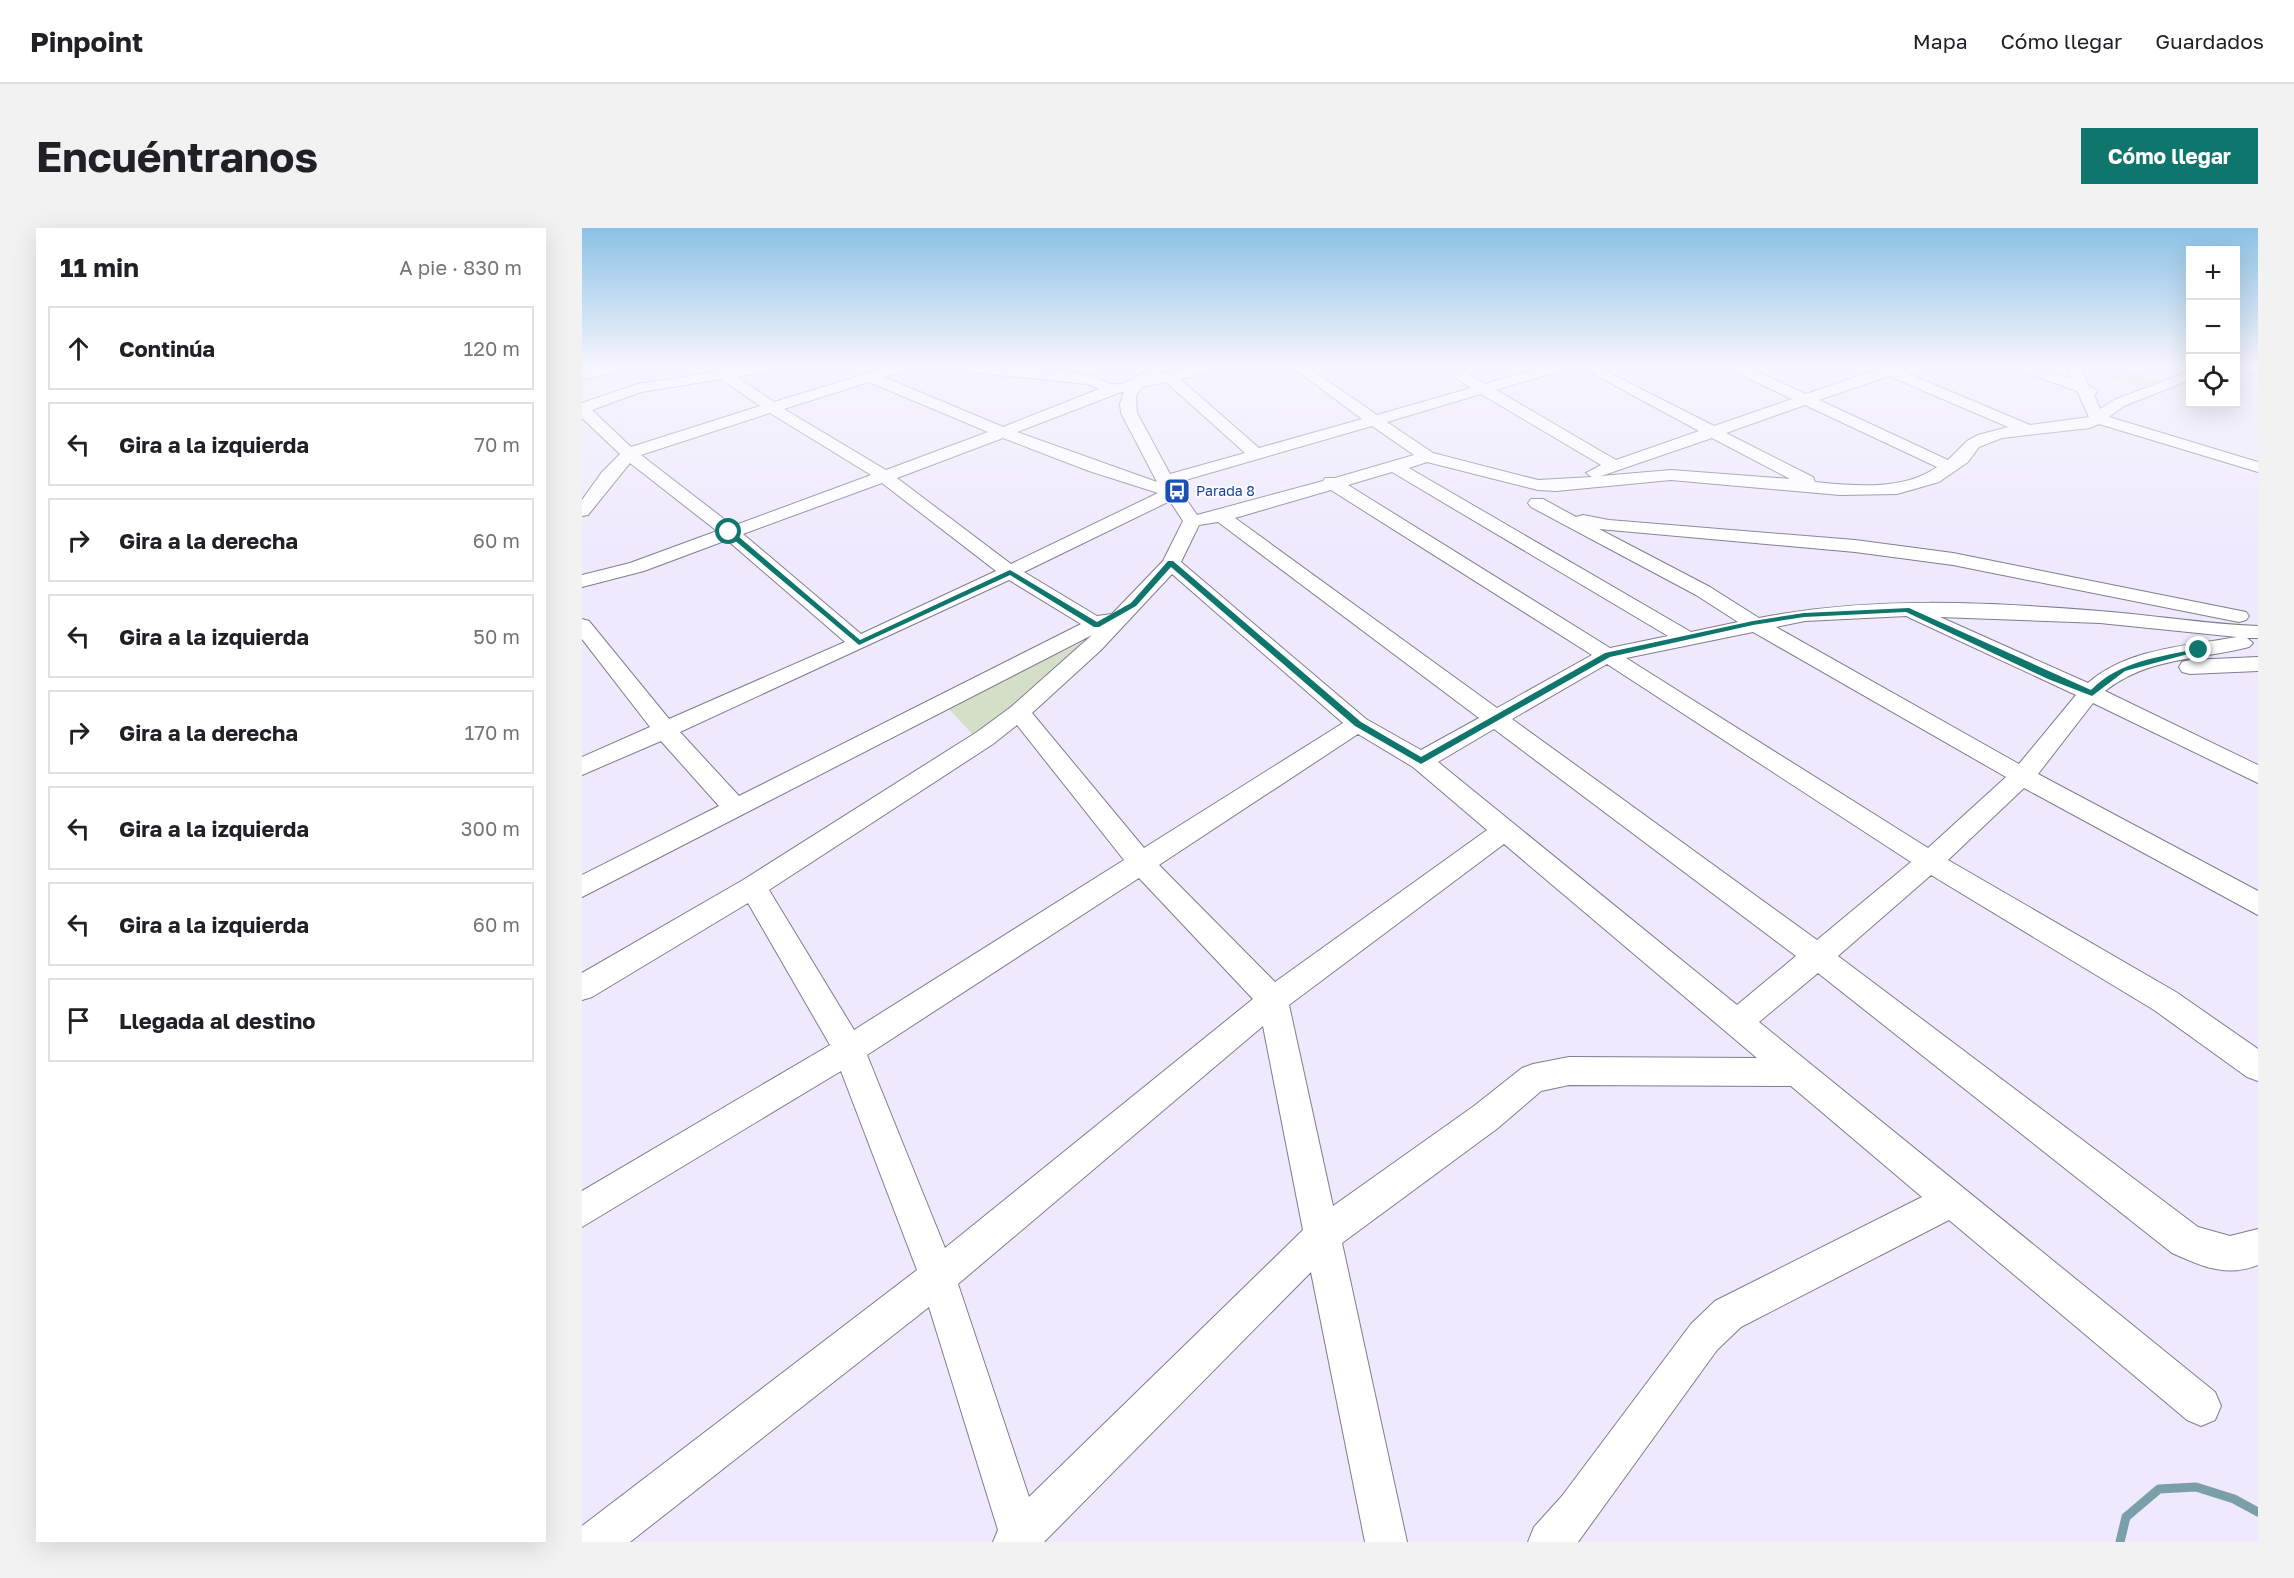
<!DOCTYPE html>
<html lang="es">
<head>
<meta charset="utf-8">
<style>
	:root { --surface:#fff; --page:#f2f2f2; --text:#202124; --muted:#757577; --line:#e0e0e0; --accent:#0f766e }
	body { margin:0; font-family:"Golos Text",sans-serif; background:var(--page); color:var(--text) }
	.controls { position:absolute; right:18px; top:18px; display:grid; overflow:hidden; border-radius:0px; box-shadow:0 6px 24px #0002 }
	.controls button { width:54px; height:54px; display:grid; place-items:center; padding:0; border:0; border-bottom:2px solid var(--line); background:var(--surface); color:var(--text); font:30px sans-serif }
	.stop { position:absolute; width:18px; height:18px; margin:-14px; border:4px solid #0f766e; border-radius:50%; background:#fff }
	.stop.end { background:#0f766e; border-color:#fff; box-shadow:0 2px 6px #0008 }
	.list { margin:0; padding:0; list-style:none }
	h2 { display:flex; justify-content:space-between; align-items:center; height:78px; margin:0; padding:0 24px; font-size:26px }
	h2 small { font-size:20px; font-weight:400; color:var(--muted) }
	.list li { display:grid; grid-template-columns:39px 1fr auto; gap:18px; align-items:center; box-sizing:border-box; height:84px; margin:0 12px 12px; padding:0 12px; border:2px solid var(--line); border-radius:0px }
	.list b { display:block; font-size:22px; white-space:nowrap }
	.list em { font-size:20px; font-style:normal; color:var(--muted) }
	.icon { flex:none; width:33px; height:33px; fill:none; stroke:currentColor; stroke-width:2; stroke-linecap:round; stroke-linejoin:round }
	.map { position:relative; flex:none; width:1676px; height:1314px; overflow:hidden; border-radius:0px }
	header { display:flex; align-items:center; gap:36px; box-sizing:border-box; height:84px; padding:0 30px; background:var(--surface); border-bottom:2px solid var(--line) }
	header strong { font-size:28px }
	nav { display:flex; gap:33px; margin-inline-start:auto; font-size:21px }
	.intro { display:flex; align-items:center; justify-content:space-between; box-sizing:border-box; height:144px; padding:0 36px }
	h1 { margin:0; font-size:42px }
	.button { padding:15px 27px; border-radius:0px; background:var(--accent); color:#fff; font-size:21px; font-weight:700 }
	main { display:flex; gap:36px; padding:0 36px }
	aside { flex:1; background:var(--surface); border-radius:0px; box-shadow:0 6px 24px #0002 }
	.map>svg:first-child { display:block }
	.green { fill:#d5dec6 }
	.lines { fill:none; stroke-linecap:round; stroke-linejoin:round }
	.stream { stroke:#7b9fa9; stroke-width:9 }
	.minor-casing { stroke:#807c8e; stroke-width:2 }
	.minor { fill:#fff; fill-rule:evenodd }
	.route { fill:#0f766e }
	.labels { text-anchor:middle; stroke-width:4.5; stroke-linejoin:round; paint-order:stroke }
	.far-transit-label { font-size:14px; fill:#164399; stroke:#faf9fd; text-anchor:start }
</style>
</head>
<body>
<header>
<strong>Pinpoint</strong>
<nav><a>Mapa</a><a>Cómo llegar</a><a>Guardados</a></nav>
</header>
<div class="intro"><h1>Encuéntranos</h1><a class="button">Cómo llegar</a></div>
<main>
<aside>
<h2>11 min<small>A pie · 830 m</small></h2>
<ul class="list">
<li><svg class="icon" aria-label="ahead" viewBox="0 0 24 24"><path d="M12 20V5M6 11l6-6 6 6"/></svg><div><b>Continúa</b></div><em>120 m</em></li>
<li><svg class="icon" aria-label="left" viewBox="0 0 24 24"><path d="M17 20v-9H6M10 6l-5 5 5 5"/></svg><div><b>Gira a la izquierda</b></div><em>70 m</em></li>
<li><svg class="icon" aria-label="right" viewBox="0 0 24 24"><path d="M7 20v-9h11M14 6l5 5-5 5"/></svg><div><b>Gira a la derecha</b></div><em>60 m</em></li>
<li><svg class="icon" aria-label="left" viewBox="0 0 24 24"><path d="M17 20v-9H6M10 6l-5 5 5 5"/></svg><div><b>Gira a la izquierda</b></div><em>50 m</em></li>
<li><svg class="icon" aria-label="right" viewBox="0 0 24 24"><path d="M7 20v-9h11M14 6l5 5-5 5"/></svg><div><b>Gira a la derecha</b></div><em>170 m</em></li>
<li><svg class="icon" aria-label="left" viewBox="0 0 24 24"><path d="M17 20v-9H6M10 6l-5 5 5 5"/></svg><div><b>Gira a la izquierda</b></div><em>300 m</em></li>
<li><svg class="icon" aria-label="left" viewBox="0 0 24 24"><path d="M17 20v-9H6M10 6l-5 5 5 5"/></svg><div><b>Gira a la izquierda</b></div><em>60 m</em></li>
<li><svg class="icon" aria-label="arrive" viewBox="0 0 24 24"><path d="M6 21V4h12l-3 4 3 4H6"/></svg><div><b>Llegada al destino</b></div></li>
</ul>
</aside>
<div class="map">
<svg width="1676" height="1314" viewBox="0 0 1676 1314">
	<rect width="100%" height="100%" fill="#eee9fd"/>
	<path class="green" d="M1514,137H1536L1578,153L1557,160L1503,140Z
		M513,408L441,474L393,509L365,479Z"/>
	<g class="lines">
		<path class="stream" d="M1538,1314L1544,1289L1577,1261L1614,1259L1652,1271L1676,1284"/>
		<defs>
			<path id="minor" d="M29,137H52L50,140L0,152V144Z
				M130,137H144L146,141L177,137H210L203,141L155,149L192,174L313,137H334L332,140L302,149L421,199L517,161L505,156L358,141L351,137C403,137 458,138 509,148C516,149 523,155 530,156C551,159 563,135 590,137L579,146L622,137H648L646,140L598,151L677,220L780,191L707,137H723L795,187L889,160L854,137H871L903,156L968,137H990L988,140L914,162L1034,232L1117,203L995,137H1012L1132,198L1210,171L1144,140L1142,137H1160L1224,166L1294,142L1293,137H1330L1320,143L1448,197L1507,189L1495,163L1431,140L1429,137H1449L1489,151L1483,137H1497L1507,158L1516,163L1512,167L1518,181L1532,172L1608,143V152L1542,178L1527,189L1676,234V244L1517,196L1508,200L1420,210L1397,219L1386,234L1357,254L1315,266L1258,267L1089,252L974,263L956,262L845,234L827,240L1109,404L1156,394L1114,367L949,279L946,275L949,271H961L994,289L1001,287L1027,292L1273,312L1371,325L1664,384L1667,388L1664,392L1657,394L1371,337L1273,324L1017,301L1128,359L1177,390C1288,368 1406,374 1517,383C1571,387 1623,396 1676,398V410H1665L1671,415L1667,419C1617,432 1566,429 1523,463L1676,537V555L1511,475L1456,546L1676,663V687L1442,560L1366,632L1594,764L1676,821V853L1665,849L1572,782L1349,647L1256,728L1616,999L1648,1008L1676,1001V1037C1645,1050 1619,1038 1590,1025L1236,745L1177,794L1633,1164L1639,1178L1633,1192L1619,1198L1605,1192L1367,992L1159,1099L1135,1122L996,1314H946L952,1299L980,1268L1109,1096L1133,1073L1340,969L1209,858L987,857L959,863L916,900L760,1015L825,1314H783L729,1044L462,1314H411L416,1302L347,1079L48,1314H0V1298L335,1042L259,843L0,999V963L248,817L166,675L10,769L0,772V745L161,652L395,504L429,479L510,407L0,669V647L137,578L79,513L0,547V529L68,499L0,411V391L7,393L87,491L263,414L145,312L62,343L0,359V347L48,335L135,303L48,235L6,287L0,288V272L20,244L38,226L0,190V175L56,156L133,144ZM1307,148L1426,199L1396,207L1385,213L1366,232L1237,172ZM139,151L178,178L49,219L10,182L59,164ZM287,154L406,204L304,242L202,181ZM584,154L663,225L588,246L555,185L554,168L560,159ZM542,163L538,176L539,185L575,254L435,204ZM899,166L1019,237L1004,245L1010,249L956,252L851,225L805,194ZM1223,177L1355,239C1321,263 1272,258 1233,254L1231,249L1144,205ZM188,185L289,247L151,298L59,227ZM790,198L832,227L753,250H743L741,253L615,287L593,255ZM421,210L507,243L576,265L429,336L315,250ZM1130,210L1208,251L1089,242L1019,248ZM810,244L1086,408L1028,420L766,257ZM300,255L414,343L279,406L161,306ZM749,262L1010,427L915,480L653,290ZM588,273L601,293L581,333L530,386L515,388L442,344ZM636,294L897,490L839,522L784,491L599,334L617,297ZM590,346L761,495L562,620L450,485L519,422ZM427,352L499,396L157,568L98,504ZM1325,388L1326,389L1494,467L1437,536L1194,399L1223,393ZM1358,389L1518,395L1655,409C1605,418 1546,420 1506,455ZM1171,404L1424,549L1346,620L1044,430ZM1025,436L1329,634L1235,712L930,491ZM435,497L542,632L272,802L187,662L411,516ZM912,501L1214,728L1155,777L856,534ZM776,506L831,539L905,602L693,754L577,637ZM922,616L1175,830L987,829L951,836L940,840L892,878L751,978L707,777ZM557,650L671,771L363,1020L285,827ZM681,798L721,1002L447,1269L376,1056Z
				M1654,137H1676V146L1654,140Z
				M1676,429V443L1608,446L1600,444L1597,439L1600,434L1608,432Z"/>
		</defs>
		<use href="#minor" class="minor-casing"/>
		<use href="#minor" class="minor"/>
	</g>
	<linearGradient id="sky" x2="0" y2="1"><stop stop-color="#8bc2e5"/><stop offset="0.43" stop-color="#f7f5fe"/><stop offset="1" stop-color="#f7f5fe" stop-opacity="0"/></linearGradient>
	<rect width="1676" height="321" fill="url(#sky)"/>
	<path class="route" d="M145,303H150L278,412L428,342L515,394L549,375L586,333H591L779,494L839,529L1023,425L1171,393L1222,385L1327,380L1509,462C1539,432 1576,430 1617,420L1621,422L1543,443L1510,468L1466,451L1324,384L1222,389L1171,397L1028,429L839,536L773,498L589,339L554,378L517,399H512L428,347L277,417L145,306Z"/>
	<defs>
		<symbol id="bus-square" viewBox="-11 -11 22 22"><rect x="-9" y="-9" width="18" height="18" rx="4" fill="#1a4fb4" stroke="#faf9fd"/><path d="M-5-6H5V4H4V6H2V4H-2V6H-4V4H-5ZM-3.5-4V0h7V-4ZM-3.5 1.2v1.5H-2V1.2ZM2 1.2v1.5H3.5V1.2Z" fill="#fff"/></symbol>
	</defs>
	<g fill-rule="evenodd">
		<use href="#bus-square" x="580" y="248" width="30" height="30"/>
	</g>
	<g class="labels">
		<g class="far-transit-label">
			<text x="614" y="268">Parada 8</text>
		</g>
	</g>
</svg>
<div class="controls">
<button>+</button>
<button>−</button>
<button><svg class="icon" aria-label="locate" viewBox="0 0 24 24"><circle cx="12" cy="12" r="6"/><path d="M12 2v4M12 18v4M2 12h4M18 12h4"/></svg></button>
</div>
<div class="stop" style="left:147px;top:304px"></div>
<div class="stop end" style="left:1617px;top:422px"></div>
</div>
</main>
</body>
</html>
